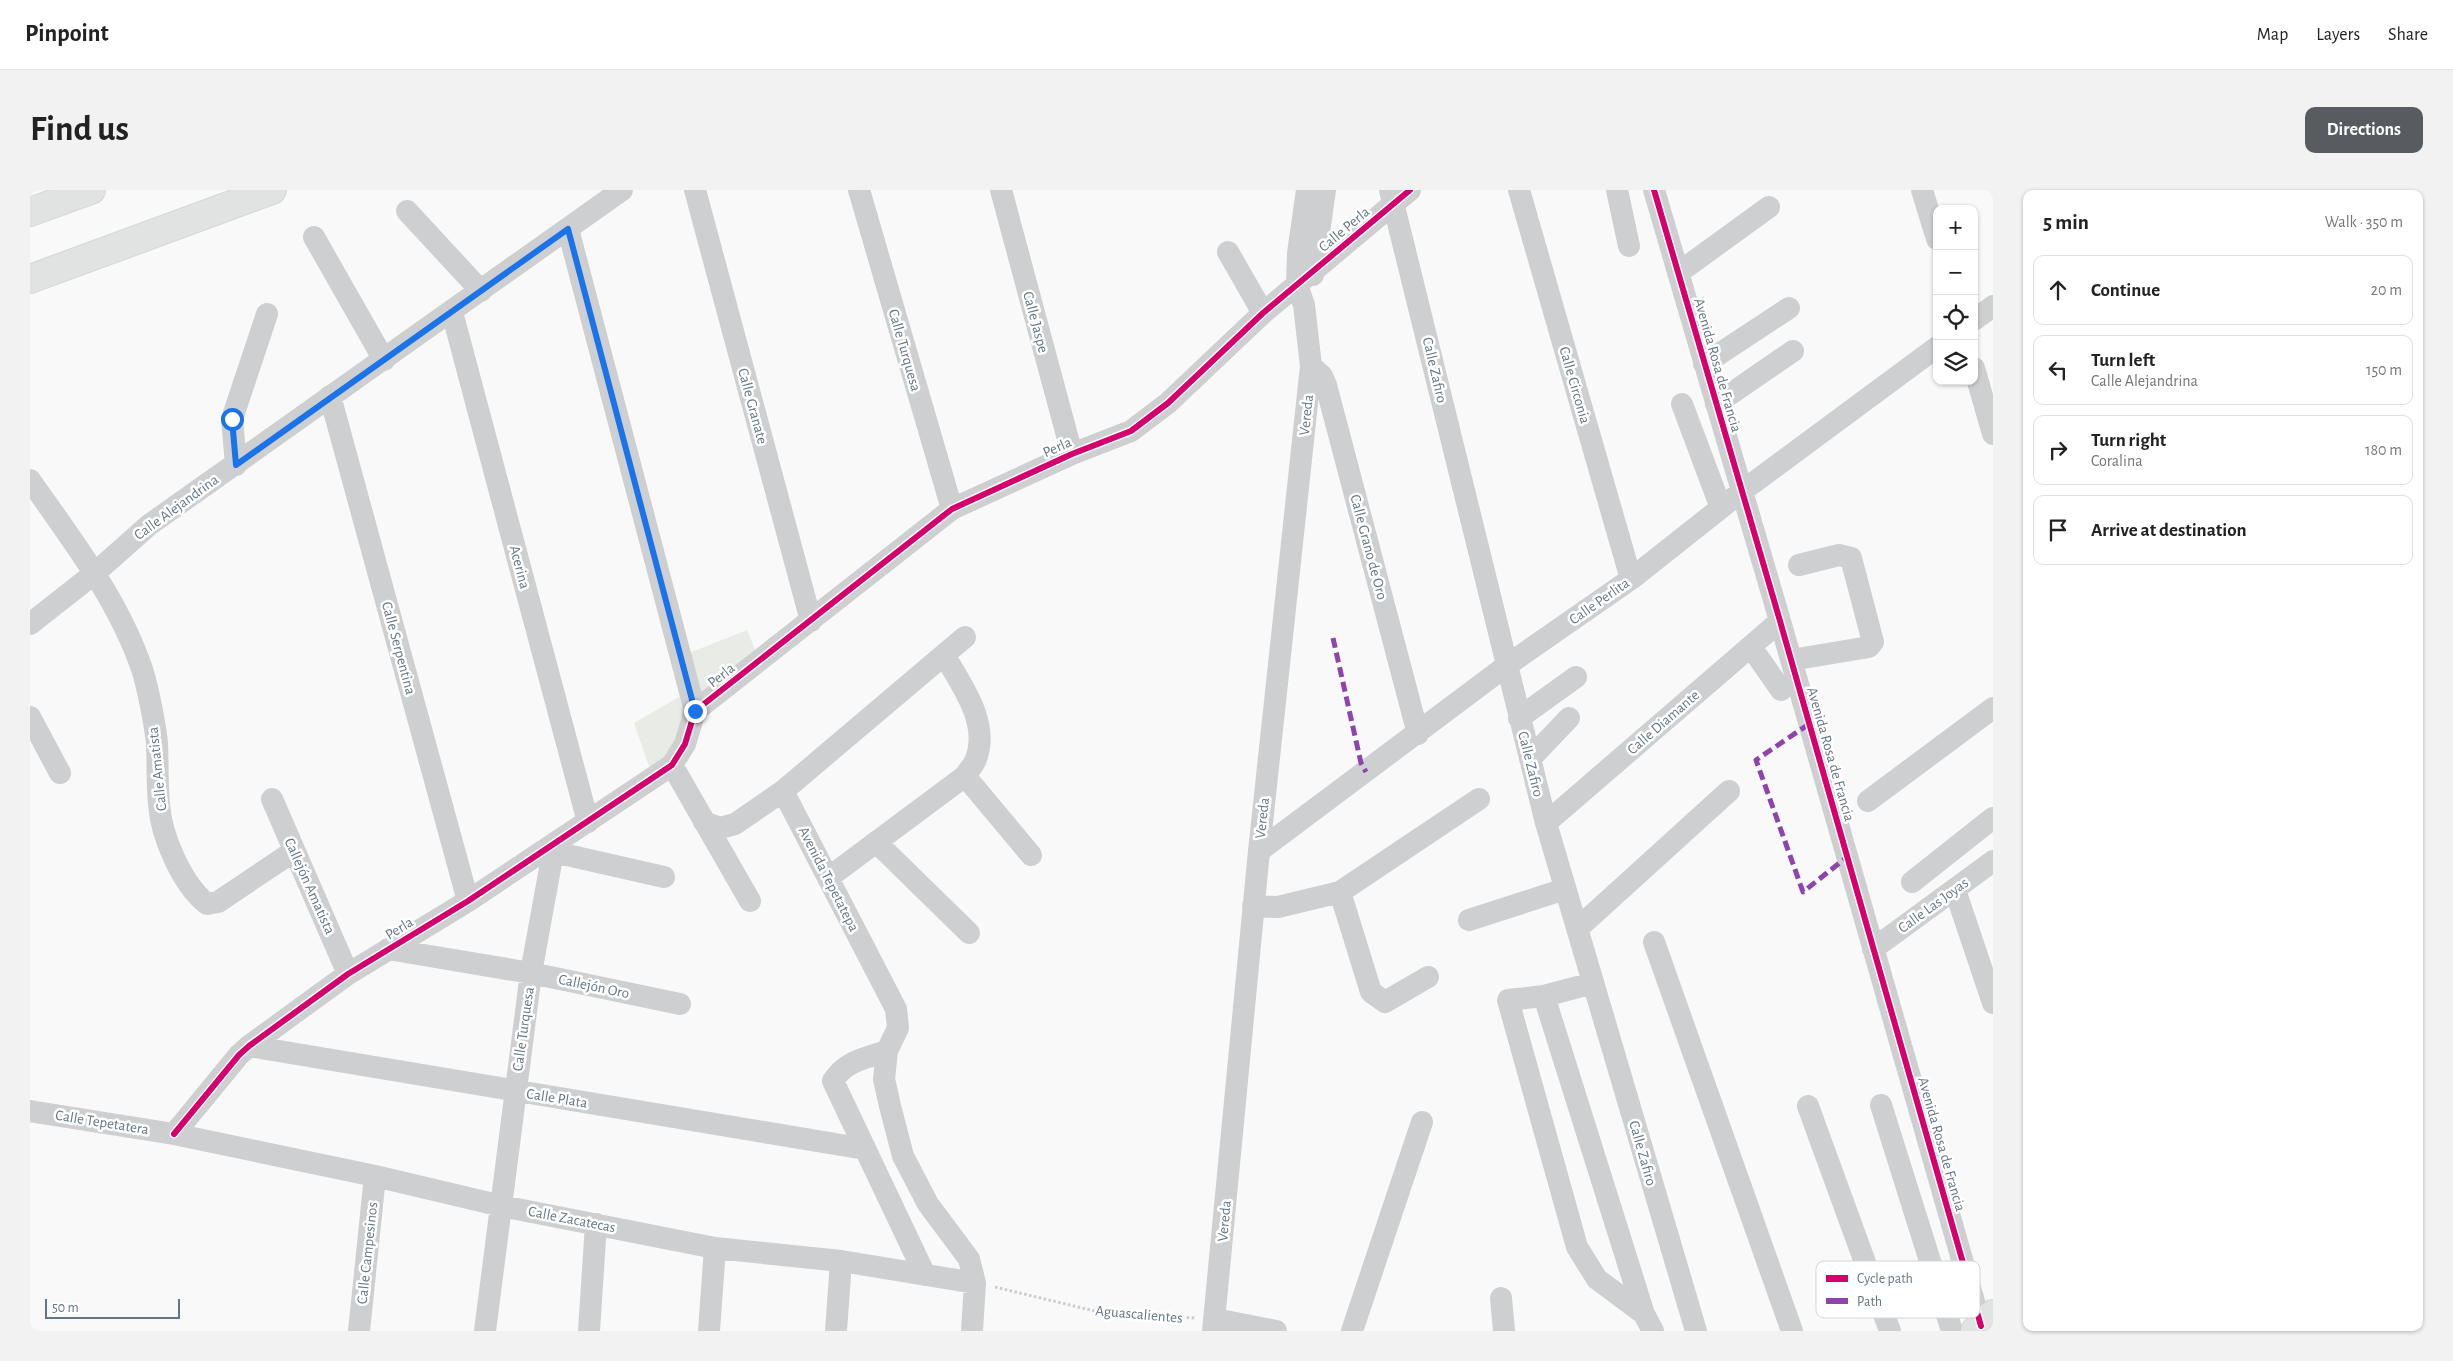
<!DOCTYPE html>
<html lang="en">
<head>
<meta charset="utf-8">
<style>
	:root { --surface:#fff; --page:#f2f2f2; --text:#222; --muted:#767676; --line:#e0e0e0; --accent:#585c60 }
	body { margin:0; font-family:"Alegreya Sans",sans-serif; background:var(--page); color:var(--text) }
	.controls { position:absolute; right:15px; top:15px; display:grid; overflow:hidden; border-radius:10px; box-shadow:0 1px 4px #0004 }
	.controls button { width:45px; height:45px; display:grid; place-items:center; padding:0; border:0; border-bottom:1px solid var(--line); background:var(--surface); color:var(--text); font:25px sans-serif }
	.scale { position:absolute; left:15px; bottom:12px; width:135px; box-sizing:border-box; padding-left:5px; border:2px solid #657683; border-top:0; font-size:14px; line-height:18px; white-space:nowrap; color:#657683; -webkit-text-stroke:4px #fff; paint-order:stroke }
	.stop { position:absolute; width:15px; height:15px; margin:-11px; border:4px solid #1a73e8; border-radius:50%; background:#fff }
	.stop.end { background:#1a73e8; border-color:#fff; box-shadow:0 1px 5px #0008 }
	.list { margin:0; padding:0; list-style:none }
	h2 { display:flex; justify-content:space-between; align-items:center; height:65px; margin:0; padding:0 20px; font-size:21px }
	h2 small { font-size:16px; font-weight:400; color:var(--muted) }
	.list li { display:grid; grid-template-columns:32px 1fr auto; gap:15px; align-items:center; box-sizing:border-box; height:70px; margin:0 10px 10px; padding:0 10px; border:1px solid var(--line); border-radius:10px }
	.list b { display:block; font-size:19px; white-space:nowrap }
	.list p { margin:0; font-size:16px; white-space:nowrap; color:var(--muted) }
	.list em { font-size:16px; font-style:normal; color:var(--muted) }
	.icon { flex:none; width:28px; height:28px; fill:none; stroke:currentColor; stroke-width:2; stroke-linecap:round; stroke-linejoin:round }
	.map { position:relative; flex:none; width:1963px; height:1141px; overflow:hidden; border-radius:10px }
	header { display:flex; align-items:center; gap:30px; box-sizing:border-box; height:70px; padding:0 25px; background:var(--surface); border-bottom:1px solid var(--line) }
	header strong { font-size:24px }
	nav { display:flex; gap:28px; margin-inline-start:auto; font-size:18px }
	.intro { display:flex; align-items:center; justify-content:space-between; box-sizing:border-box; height:120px; padding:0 30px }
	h1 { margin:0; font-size:35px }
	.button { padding:12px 22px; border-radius:10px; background:var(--accent); color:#fff; font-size:18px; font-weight:700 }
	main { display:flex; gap:30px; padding:0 30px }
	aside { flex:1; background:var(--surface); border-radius:10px; box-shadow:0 1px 4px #0004 }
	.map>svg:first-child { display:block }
	.green { fill:#e8ebe6 }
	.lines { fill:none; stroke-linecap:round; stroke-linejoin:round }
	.major-casing { stroke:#d5d6d7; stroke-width:30 }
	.highway-casing { stroke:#d5d6d6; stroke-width:30 }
	.path { stroke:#cbcccd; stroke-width:3; stroke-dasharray:2.5 2.5; stroke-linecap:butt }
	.minor { stroke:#cecfd0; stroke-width:22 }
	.major { stroke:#e1e2e2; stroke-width:28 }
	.highway { stroke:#e1e2e2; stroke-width:28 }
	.quiet { stroke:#8e44ad; stroke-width:5; stroke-dasharray:10 5; stroke-linecap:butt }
	.cycleway-casing { stroke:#fff; stroke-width:9 }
	.cycleway { stroke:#d6006c; stroke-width:6 }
	.route { stroke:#1a73e8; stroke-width:6 }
	.labels { text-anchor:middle; stroke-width:5; stroke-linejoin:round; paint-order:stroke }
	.street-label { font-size:15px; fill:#657683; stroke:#fff }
	.key { fill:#fff; stroke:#d1d6da; stroke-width:1 }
	.key-label { font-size:14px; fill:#657683 }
</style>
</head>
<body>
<header>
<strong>Pinpoint</strong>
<nav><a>Map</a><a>Layers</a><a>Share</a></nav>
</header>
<div class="intro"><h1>Find us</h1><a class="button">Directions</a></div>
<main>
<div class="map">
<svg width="1963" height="1141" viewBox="0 0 1963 1141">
	<rect width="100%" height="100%" fill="#f9f9f9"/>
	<path class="green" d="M717,440L728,467L667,516L654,465Z
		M656,503L652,553L621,582L604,533Z"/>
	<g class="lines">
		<defs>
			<path id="major" d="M1945,1141L1963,1124"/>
			<path id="highway" d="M0,22L61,0
				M0,89L242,0"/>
		</defs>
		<use href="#major" class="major-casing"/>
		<use href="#highway" class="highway-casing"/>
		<path class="path" d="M965,1097L1077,1124L1165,1128"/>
		<path class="minor" d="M665,0L781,431
			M829,0L922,319
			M971,0L1042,264
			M1360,0L1516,633L1666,1141
			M1489,0L1601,389
			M1587,0L1599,56
			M1624,0L1750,431L1951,1136
			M1892,0L1907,49
			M377,21L451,101
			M538,39L665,521
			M284,47L354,170
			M1198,62L1233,123
			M1648,83L1739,17
			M1283,85L1295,0
			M422,122L558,632
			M1944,130L1963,116
			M1674,174L1759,118
			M1281,176L1292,186L1296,195L1388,544
			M1944,178L1963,244
			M300,206L438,711
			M1652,214L1691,318
			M1686,214L1763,161
			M206,275L202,229L237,124
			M0,290C42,350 88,409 112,479C118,498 125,534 127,553C128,574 127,594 129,614C131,646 152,694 177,714L188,712L264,661
			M0,434L65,383L119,335L592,0
			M1721,457L1751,500
			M1761,470L1839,457L1843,452L1821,368L1809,365L1769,375
			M0,527L30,583
			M1489,528L1546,487
			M1500,569L1539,528
			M642,575L720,711
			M935,586L1001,665
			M753,601L866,819L868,838L857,861L854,889L860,916L873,966L898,1014L939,1069L945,1093L942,1141
			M242,609L318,784
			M1838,611L1963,518
			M674,632L690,638L705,634L753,601L935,447
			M1516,633L1750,431
			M846,652L939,743
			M515,660L634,687
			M1229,661L1476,476L1601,389L1711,302L1907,157
			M798,688L935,586C938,581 944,575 946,569C960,533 931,494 914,465
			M1882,692L1963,628
			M1925,700L1963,813
			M1310,702L1341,802L1355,812L1398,787
			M1223,716L1248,717L1310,702L1449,609
			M1439,730L1535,699
			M1547,739L1699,601
			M1624,752L1762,1141
			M358,759L501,783L650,814
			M1843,759L1963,671
			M1563,793L1514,806L1614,1124L1623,1141
			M1514,806L1478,810L1547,1057L1567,1089L1614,1124
			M219,856L835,959
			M857,861C836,868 815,871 803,891L895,1085
			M1851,915L1922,1141
			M1778,916L1860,1141
			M0,921L144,944L345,986L472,1016L685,1058L811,1071L945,1093
			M144,944L209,865L219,856L318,784L438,711L642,575L655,554L665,521L922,319L1042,264L1101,241L1138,213L1233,123L1380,0
			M1471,1108L1474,1141
			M1185,1129L1246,1141
			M329,1141L345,986
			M455,1141L501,783L523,662
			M559,1141L566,1034
			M679,1141L685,1058
			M806,1141L811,1071
			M1183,1141L1229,661L1281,176L1274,115L1267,95L1268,63L1277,0
			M1322,1141L1392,932"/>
		<use href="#major" class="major"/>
		<use href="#highway" class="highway"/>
		<path class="quiet" d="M1303,448L1331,573L1336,582
			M1779,534L1726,570L1773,702L1817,667"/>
		<defs>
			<path id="cycleway" d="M1624,0L1750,431L1951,1136
				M144,944L209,865L219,856L318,784L438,711L642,575L655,554L665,521L922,319L1042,264L1101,241L1138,213L1233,123L1380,0"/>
		</defs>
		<use href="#cycleway" class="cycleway-casing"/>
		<use href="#cycleway" class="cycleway"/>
	</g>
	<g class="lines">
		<path class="route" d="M202,229L206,275L538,39L665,521"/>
	</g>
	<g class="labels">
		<g class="street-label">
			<text transform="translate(1314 39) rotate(-40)" y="5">Calle Perla</text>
			<text transform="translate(1006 132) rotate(75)" y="5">Calle Jaspe</text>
			<text transform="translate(875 160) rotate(74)" y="5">Calle Turquesa</text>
			<text transform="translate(1688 175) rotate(74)" y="5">Avenida Rosa de Francia</text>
			<text transform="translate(1405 180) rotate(77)" y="5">Calle Zafiro</text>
			<text transform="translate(1545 195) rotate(74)" y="5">Calle Circonia</text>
			<text transform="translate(723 216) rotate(75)" y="5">Calle Granate</text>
			<text transform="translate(1276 225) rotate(-84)" y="5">Vereda</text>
			<text transform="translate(1027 257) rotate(-24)" y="5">Perla</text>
			<text transform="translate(146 317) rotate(-36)" y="5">Calle Alejandrina</text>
			<text transform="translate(1339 357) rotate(75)" y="5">Calle Grano de Oro</text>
			<text transform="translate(490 377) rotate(75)" y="5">Acerina</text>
			<text transform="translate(1569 411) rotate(-35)" y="5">Calle Perlita</text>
			<text transform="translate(369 458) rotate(75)" y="5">Calle Serpentina</text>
			<text transform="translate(691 485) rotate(-38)" y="5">Perla</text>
			<text transform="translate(1633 532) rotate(-41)" y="5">Calle Diamante</text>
			<text transform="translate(1801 564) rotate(74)" y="5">Avenida Rosa de Francia</text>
			<text transform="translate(1501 574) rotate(76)" y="5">Calle Zafiro</text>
			<text transform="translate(127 579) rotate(-96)" y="5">Calle Amatista</text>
			<text transform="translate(1232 628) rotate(-84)" y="5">Vereda</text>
			<text transform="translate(799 689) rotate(63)" y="5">Avenida Tepetatepa</text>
			<text transform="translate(280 696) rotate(66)" y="5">Callejón Amatista</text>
			<text transform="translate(1903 715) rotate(-36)" y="5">Calle Las Joyas</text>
			<text transform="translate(369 738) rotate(-31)" y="5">Perla</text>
			<text transform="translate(564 796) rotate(12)" y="5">Callejón Oro</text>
			<text transform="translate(493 839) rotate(-82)" y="5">Calle Turquesa</text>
			<text transform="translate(527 908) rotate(9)" y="5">Calle Plata</text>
			<text transform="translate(72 932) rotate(9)" y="5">Calle Tepetatera</text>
			<text transform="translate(1912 954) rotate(74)" y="5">Avenida Rosa de Francia</text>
			<text transform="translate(1613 963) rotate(74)" y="5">Calle Zafiro</text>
			<text transform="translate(542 1029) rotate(11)" y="5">Calle Zacatecas</text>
			<text transform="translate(1194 1031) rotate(-85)" y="5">Vereda</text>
			<text transform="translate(337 1063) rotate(-84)" y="5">Calle Campesinos</text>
			<text transform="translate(1109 1124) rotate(5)" y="5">Aguascalientes</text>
		</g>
	</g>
	<rect x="1786" y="1071" width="164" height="57" rx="8" class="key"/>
	<rect x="1796" y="1085" width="22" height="7" fill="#d6006c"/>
	<rect x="1796" y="1108" width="22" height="6" fill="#8e44ad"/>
	<g class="key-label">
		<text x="1827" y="1093">Cycle path</text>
		<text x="1827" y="1116">Path</text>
	</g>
</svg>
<div class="controls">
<button>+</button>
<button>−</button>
<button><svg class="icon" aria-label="locate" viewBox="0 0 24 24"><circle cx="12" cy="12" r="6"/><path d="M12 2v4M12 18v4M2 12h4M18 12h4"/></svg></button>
<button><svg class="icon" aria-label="layers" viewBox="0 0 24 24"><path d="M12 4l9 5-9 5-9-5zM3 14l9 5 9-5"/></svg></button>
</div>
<div class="scale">50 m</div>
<div class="stop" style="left:202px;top:229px"></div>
<div class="stop end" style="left:665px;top:521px"></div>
</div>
<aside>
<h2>5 min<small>Walk · 350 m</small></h2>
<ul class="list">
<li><svg class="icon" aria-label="ahead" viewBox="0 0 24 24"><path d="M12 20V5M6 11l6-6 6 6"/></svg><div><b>Continue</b></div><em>20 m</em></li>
<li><svg class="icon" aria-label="left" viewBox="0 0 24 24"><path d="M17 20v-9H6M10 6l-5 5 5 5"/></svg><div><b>Turn left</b><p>Calle Alejandrina</p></div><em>150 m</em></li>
<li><svg class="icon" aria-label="right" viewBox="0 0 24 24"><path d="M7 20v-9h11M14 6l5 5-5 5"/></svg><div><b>Turn right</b><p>Coralina</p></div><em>180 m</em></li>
<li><svg class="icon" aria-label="arrive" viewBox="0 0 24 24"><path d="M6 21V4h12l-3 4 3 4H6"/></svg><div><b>Arrive at destination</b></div></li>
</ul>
</aside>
</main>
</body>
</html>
